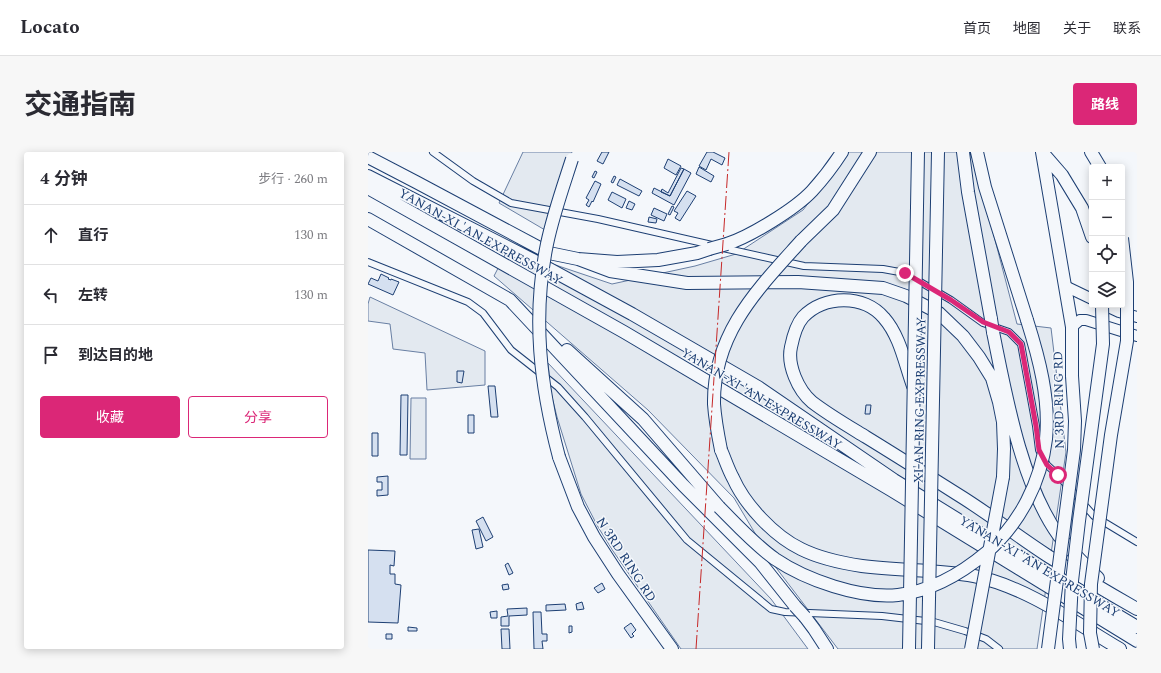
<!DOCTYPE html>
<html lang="zh">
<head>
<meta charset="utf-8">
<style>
	:root { --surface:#fff; --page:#f7f7f7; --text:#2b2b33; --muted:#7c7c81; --line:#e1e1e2; --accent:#db2777 }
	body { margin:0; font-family:Spectral,"Noto Sans SC",serif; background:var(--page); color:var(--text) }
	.controls { position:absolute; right:12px; top:12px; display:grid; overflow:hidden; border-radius:4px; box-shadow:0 2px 10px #0003 }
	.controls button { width:36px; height:36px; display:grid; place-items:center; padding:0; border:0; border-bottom:1px solid var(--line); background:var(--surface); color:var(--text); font:20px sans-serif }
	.stop { position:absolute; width:12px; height:12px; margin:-9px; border:3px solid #db2777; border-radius:50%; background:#fff }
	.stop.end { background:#db2777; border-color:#fff; box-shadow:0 1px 4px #0008 }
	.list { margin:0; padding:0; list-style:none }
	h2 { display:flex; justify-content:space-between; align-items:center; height:52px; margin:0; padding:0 16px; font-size:17px }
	h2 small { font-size:13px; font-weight:400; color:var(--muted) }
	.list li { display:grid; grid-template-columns:26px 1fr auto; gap:12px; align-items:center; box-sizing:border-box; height:60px; padding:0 16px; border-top:1px solid var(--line) }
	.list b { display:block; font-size:15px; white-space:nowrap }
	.list em { font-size:13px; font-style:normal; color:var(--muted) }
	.actions { display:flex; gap:8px; padding:12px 16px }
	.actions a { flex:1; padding:9px 0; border:1px solid var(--accent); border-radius:4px; text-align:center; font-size:14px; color:var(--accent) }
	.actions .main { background:var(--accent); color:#fff }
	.icon { flex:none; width:22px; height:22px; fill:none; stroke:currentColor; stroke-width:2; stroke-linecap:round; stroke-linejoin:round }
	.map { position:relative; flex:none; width:769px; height:497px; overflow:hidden; border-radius:4px }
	header { display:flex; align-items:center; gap:24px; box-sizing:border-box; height:56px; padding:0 20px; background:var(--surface); border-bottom:1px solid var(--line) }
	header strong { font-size:19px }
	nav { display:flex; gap:22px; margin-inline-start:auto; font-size:14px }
	.intro { display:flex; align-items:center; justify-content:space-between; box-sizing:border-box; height:96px; padding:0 24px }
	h1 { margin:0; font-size:28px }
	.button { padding:10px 18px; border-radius:4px; background:var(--accent); color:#fff; font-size:14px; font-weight:700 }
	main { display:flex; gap:24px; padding:0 24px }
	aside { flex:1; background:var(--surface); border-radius:4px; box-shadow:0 2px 10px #0003 }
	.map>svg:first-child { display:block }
	.green { fill:#e3e9f0; stroke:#687fa3 }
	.building { fill:#d5e0f0; stroke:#1d3f73 }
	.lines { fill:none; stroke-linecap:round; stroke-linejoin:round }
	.street-casing { stroke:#1d3f73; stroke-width:8 }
	.primary-casing { stroke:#1d3f73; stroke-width:12 }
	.highway-casing { stroke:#1d3f73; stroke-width:14 }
	.street { stroke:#f4f7fb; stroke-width:6 }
	.primary { stroke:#f4f7fb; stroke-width:10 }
	.highway { stroke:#f4f7fb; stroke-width:12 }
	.highway-bridge-casing { stroke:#1d3f73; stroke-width:14; stroke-linecap:butt }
	.highway-bridge { stroke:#f4f7fb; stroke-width:12 }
	.power { stroke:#c62828; stroke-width:1; stroke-dasharray:14 3 2 3; stroke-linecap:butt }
	.route { stroke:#db2777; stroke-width:5 }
	.labels { text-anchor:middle; stroke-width:3; stroke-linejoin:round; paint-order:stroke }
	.street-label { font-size:13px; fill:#1d3f73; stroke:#f4f7fb }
</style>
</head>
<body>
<header>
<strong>Locato</strong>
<nav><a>首页</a><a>地图</a><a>关于</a><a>联系</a></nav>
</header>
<div class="intro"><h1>交通指南</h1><a class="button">路线</a></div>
<main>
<aside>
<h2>4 分钟<small>步行 · 260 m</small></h2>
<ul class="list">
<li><svg class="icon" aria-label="ahead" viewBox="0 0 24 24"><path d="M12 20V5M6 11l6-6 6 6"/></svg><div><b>直行</b></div><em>130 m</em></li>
<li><svg class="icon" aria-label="left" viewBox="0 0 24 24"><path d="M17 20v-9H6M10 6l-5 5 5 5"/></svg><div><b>左转</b></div><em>130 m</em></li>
<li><svg class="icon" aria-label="arrive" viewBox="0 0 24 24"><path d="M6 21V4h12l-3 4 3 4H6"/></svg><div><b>到达目的地</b></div></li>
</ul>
<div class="actions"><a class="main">收藏</a><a>分享</a></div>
</aside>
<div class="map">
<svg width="769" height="497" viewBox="0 0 769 497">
	<rect width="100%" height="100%" fill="#f4f7fb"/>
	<path class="green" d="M155,0H204L190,32L177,78L131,51Z
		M480,0H604L649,172L683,176L698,300L669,497H470L406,413L366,346L280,258L126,124L140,97L244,132L327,114L368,102L435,58Z
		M2,145L117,199V233L59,238L57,201L25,197L22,172L0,169V152Z
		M180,211L403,447L440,497H313L245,399L230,375L213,342L189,265L183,241Z
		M43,246H58V307H42Z"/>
	<path class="building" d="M234,0H241L235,12L229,9Z
		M339,0H345L357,6L354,13L343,7L338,18L331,14Z
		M300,7L313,14L308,23L296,16Z
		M331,15L346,24L343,30L328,22Z
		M313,16L316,17L302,44L293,40L294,37L300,41Z
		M316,17L323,21L306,53L284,41L286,36L302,44Z
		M227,19L229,20L226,26L224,25Z
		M246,24L248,25L245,31L243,30Z
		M252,27L274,39L271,44L249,33Z
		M227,29L233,32L225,50L224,49L221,55L218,53L221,48L218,46Z
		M319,39L328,44L312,69L307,66L310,61L306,59Z
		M244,40L258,47L254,56L240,48Z
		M261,49L267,52L264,58L258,56Z
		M304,54L306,55L302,63L300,62Z
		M286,56L299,62L296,69L283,63Z
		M281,65L289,67L288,71L280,70Z
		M13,122L21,126L20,127L23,128V127L31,130L25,143L0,132L3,126L10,129Z
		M89,219H96L94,231L89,230Z
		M120,234H127L130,265H123Z
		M33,243H40L39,303H32Z
		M498,253H503L502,262H497Z
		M100,263H106V281H100Z
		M4,281H10V304H4Z
		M20,324V343L9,344V338H14V330H9V325Z
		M115,365L125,385L118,389L108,369Z
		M111,377L115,395L108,397L104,378Z
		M0,398L27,399L26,414L22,413V422H27V432L33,433L30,471L0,470Z
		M140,411L145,421L141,423L137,413Z
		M234,431L237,437L230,441L226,436Z
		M140,432L141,437L135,438L134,433Z
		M214,450L216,457L209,458L208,452Z
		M197,452L198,458L178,459V453Z
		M159,456V463L141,464V474H133V465L140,464L139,457Z
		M129,459V466H123L122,460Z
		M165,460H173L174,482H179V489H174L175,497H166Z
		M263,471L268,478L264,482L266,484L263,486L256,476Z
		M201,474H204V480L201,481Z
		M40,475L49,476V479H40Z
		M133,477H141L142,497H134Z
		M18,482H24V487H18Z"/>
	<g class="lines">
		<defs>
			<path id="street" d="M65,0L105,29L143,51L230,67L344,93
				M355,96L436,114L515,117L537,121L583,148L615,171L641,180L653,192L668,274L671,298L679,313L690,323L726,364L769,390
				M0,110L100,150L115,161L143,198L190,235L217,265L319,388L403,457L417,460L514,464L566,470L597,479L618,487L631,497"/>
			<path id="primary" d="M697,134L724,147
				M736,153L751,160L769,165
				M704,175L712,168H718L769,184"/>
			<path id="highway" d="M595,0L600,40L623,167
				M609,0L617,35L659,168
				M674,0L704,175V224
				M674,0L694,23L714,56L724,85
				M723,0L732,15
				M0,5L48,30L181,101L210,107L249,110L290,108L329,101L341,97
				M0,24L163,107L264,162L390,235L526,328L610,380L769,475
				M0,36L256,180L523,338L769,489
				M0,67L142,148L315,333L392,410L427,454
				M433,89L465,58L502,0
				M359,92C383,84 427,57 444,39C455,27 465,14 474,0
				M210,107L242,119L319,131L430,130L515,136L538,144L571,161L595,184L611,205L624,226L631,250L635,270L636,297L635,325
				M625,180C638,244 653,331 691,384C703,399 717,413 730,426
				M199,198L275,267L351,355
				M545,234C537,212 532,184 516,166C496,142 456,143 435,165C428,173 425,185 423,195C419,213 430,238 444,250C461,263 480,274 498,285C529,304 559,323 589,342C620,361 649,384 680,404C709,422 739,440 769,457
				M353,298C357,307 360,317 365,326C377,353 406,384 433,397C451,406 474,411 494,414C531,419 569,417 606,424C657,434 708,471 752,497
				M191,305L210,355L226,385L250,422L304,497
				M437,465L446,477L459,497"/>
		</defs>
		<use href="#street" class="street-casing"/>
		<use href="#primary" class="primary-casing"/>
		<use href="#highway" class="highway-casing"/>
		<use href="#street" class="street"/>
		<use href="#primary" class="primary"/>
		<use href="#highway" class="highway"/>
		<defs>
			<path id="highway-bridge" d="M341,97L359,92
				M623,167L625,180
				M353,298C350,283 347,267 346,252C345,181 390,137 433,89
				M191,305C172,233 164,165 179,92C185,63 195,35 204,7
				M351,355C369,373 386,392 407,407C438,428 492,447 530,443C563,439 594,421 619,400C652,371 673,330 678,287C682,247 671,206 659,168
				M427,454L437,465
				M541,497L550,0
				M560,497L570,0
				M603,497L635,325
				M680,497L706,298L707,269L704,224
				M702,497L701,487L704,429L711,369L735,192L734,153
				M725,497L722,481L723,432L743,283L759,189V130L754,86"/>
		</defs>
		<use href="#highway-bridge" class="highway-bridge-casing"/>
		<use href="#highway-bridge" class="highway-bridge"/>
		<path class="power" d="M328,497L361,0"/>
	</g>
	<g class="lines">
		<path class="route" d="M537,121L583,148L615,170L641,180L653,192L668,274L671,298L679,313L690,323"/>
	</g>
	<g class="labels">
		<g class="street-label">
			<text transform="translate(113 84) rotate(29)" y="5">YANAN-XI 'AN EXPRESSWAY</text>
			<text transform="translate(394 246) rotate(31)" y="5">YANAN-XI 'AN EXPRESSWAY</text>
			<text transform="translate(551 248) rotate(-89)" y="5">XI'AN RING EXPRESSWAY</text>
			<text transform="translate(690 248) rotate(-91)" y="5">N 3RD RING RD</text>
			<text transform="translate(259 407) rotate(57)" y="5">N 3RD RING RD</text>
			<text transform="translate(672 414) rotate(31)" y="5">YANAN-XI 'AN EXPRESSWAY</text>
		</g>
	</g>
</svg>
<div class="controls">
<button>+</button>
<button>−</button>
<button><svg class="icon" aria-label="locate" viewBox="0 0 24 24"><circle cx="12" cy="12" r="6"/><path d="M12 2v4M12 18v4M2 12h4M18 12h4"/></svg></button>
<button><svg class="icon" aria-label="layers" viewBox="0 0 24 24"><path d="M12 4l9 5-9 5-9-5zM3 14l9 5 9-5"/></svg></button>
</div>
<div class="stop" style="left:690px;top:323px"></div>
<div class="stop end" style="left:537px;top:121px"></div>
</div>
</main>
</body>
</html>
